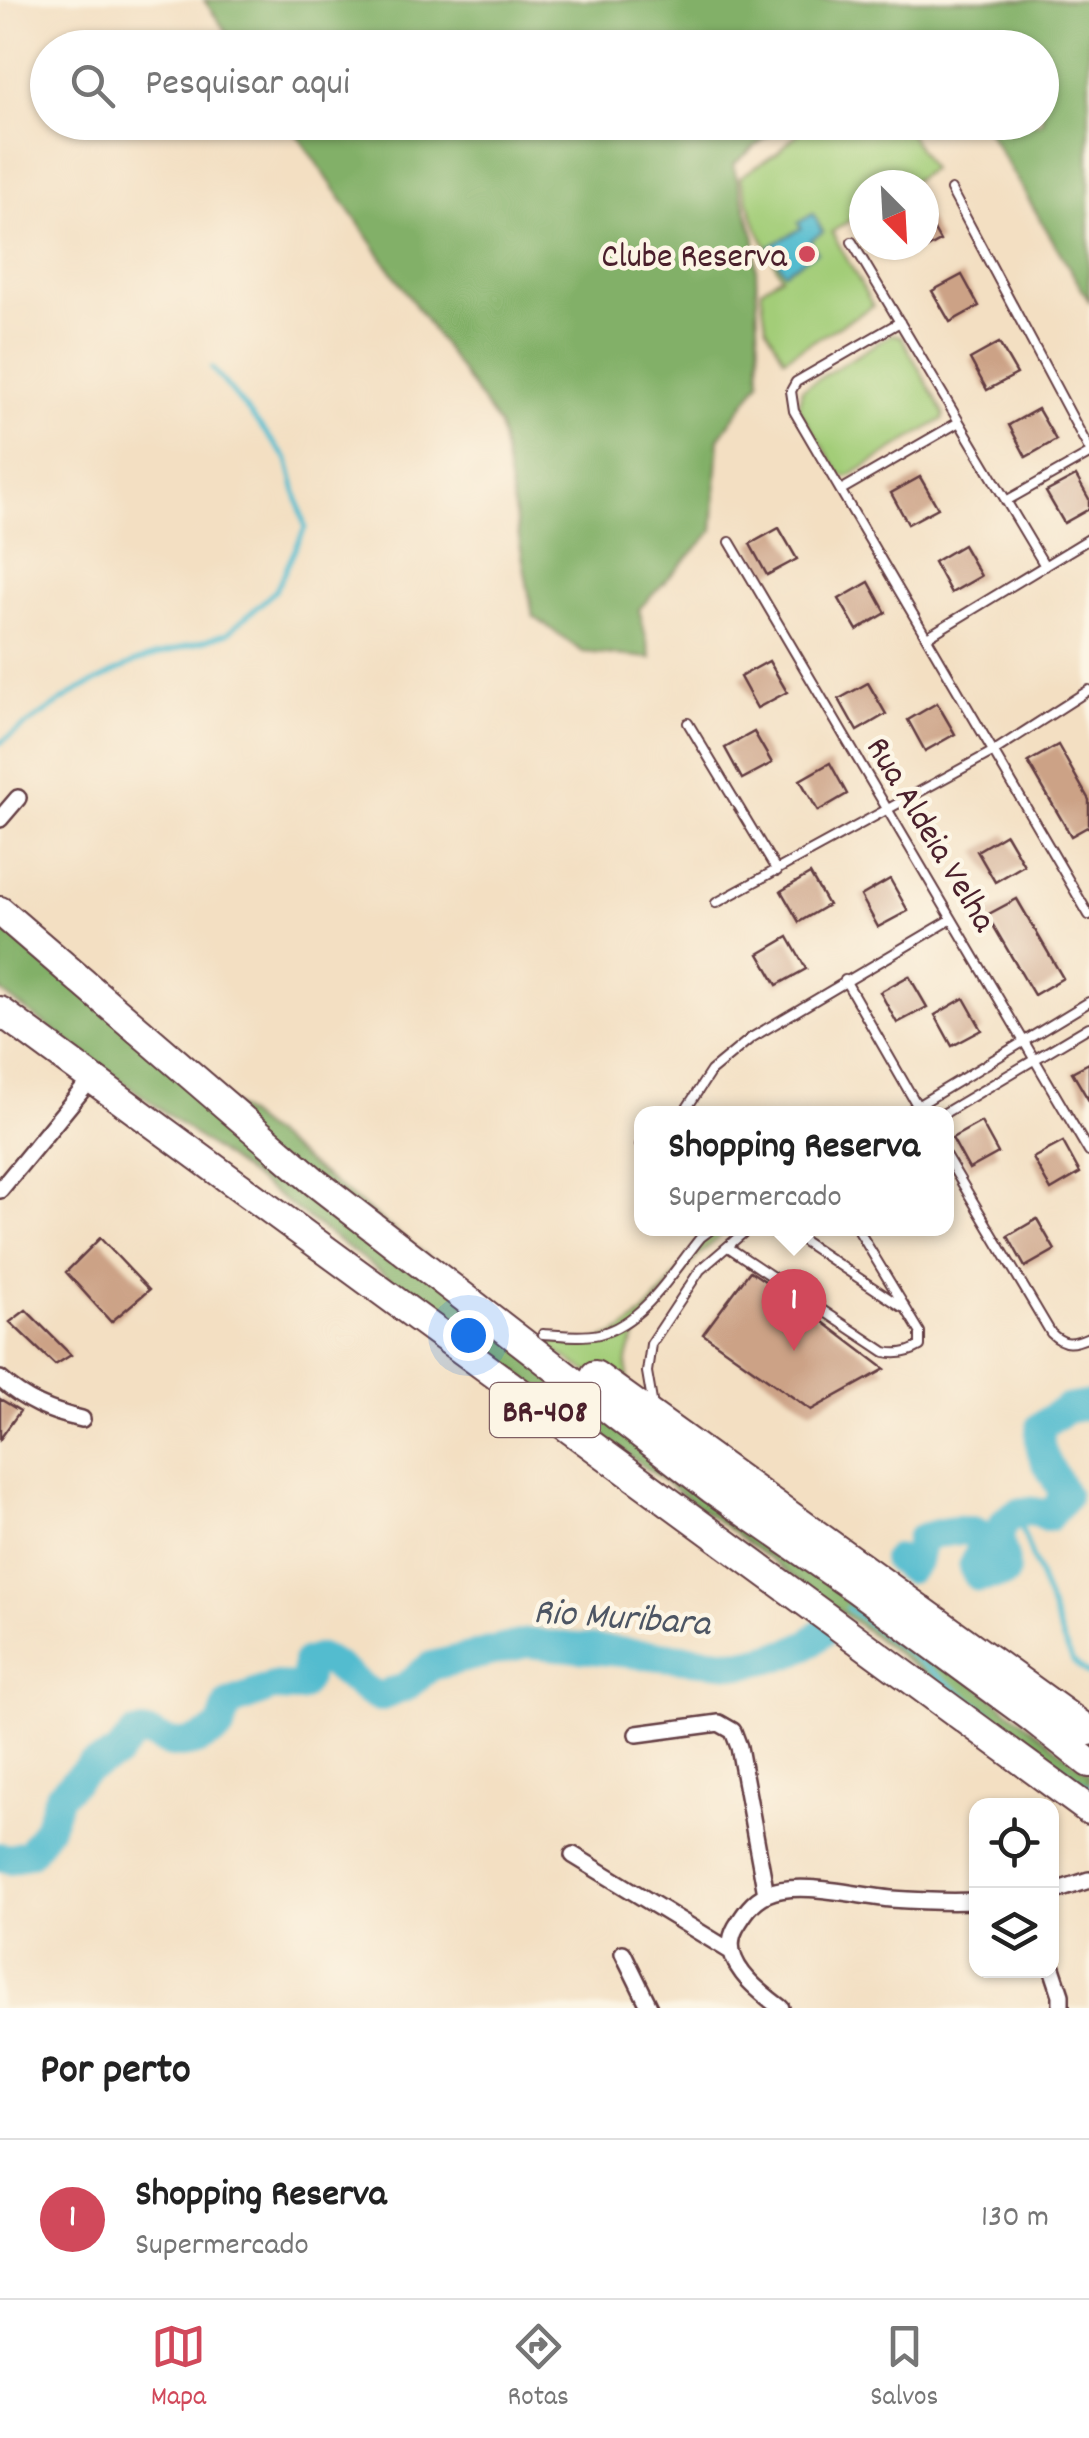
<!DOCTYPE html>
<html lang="pt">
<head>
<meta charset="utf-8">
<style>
	:root { --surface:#fff; --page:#f2f2f2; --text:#222; --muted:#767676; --line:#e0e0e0; --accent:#d1495b }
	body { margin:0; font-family:Dekko,sans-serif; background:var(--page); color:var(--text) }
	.controls { position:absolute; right:30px; bottom:30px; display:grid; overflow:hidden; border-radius:20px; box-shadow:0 2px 8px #0004 }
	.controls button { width:90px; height:90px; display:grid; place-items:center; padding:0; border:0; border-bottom:2px solid var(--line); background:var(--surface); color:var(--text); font:50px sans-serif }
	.compass { position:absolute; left:849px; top:170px; width:90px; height:90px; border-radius:50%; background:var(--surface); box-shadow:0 2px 8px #0004; rotate:156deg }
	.you { position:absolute; left:468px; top:1335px; width:35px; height:35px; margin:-25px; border:8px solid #fff; border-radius:50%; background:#1a73e8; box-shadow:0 0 0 15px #1a73e833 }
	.badge { display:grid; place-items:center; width:65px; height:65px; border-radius:50%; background:var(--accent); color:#fff; font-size:32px; font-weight:700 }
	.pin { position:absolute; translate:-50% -82px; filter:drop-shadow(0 2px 5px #0008) }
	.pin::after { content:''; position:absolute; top:52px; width:35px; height:30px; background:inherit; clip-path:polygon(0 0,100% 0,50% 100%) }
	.popup { position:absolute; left:634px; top:1106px; width:320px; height:130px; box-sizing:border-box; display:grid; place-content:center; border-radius:20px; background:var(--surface); filter:drop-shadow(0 2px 8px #0005); font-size:32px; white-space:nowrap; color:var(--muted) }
	.popup b { font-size:38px; color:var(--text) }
	.popup::after { content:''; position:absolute; left:50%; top:100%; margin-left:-20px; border:20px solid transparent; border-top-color:var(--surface) }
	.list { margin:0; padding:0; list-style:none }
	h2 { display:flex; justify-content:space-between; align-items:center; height:130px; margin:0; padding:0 40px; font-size:42px }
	h2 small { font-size:32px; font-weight:400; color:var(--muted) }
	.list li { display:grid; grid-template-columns:65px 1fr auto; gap:30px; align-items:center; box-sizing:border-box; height:160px; padding:0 40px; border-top:2px solid var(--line) }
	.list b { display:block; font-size:38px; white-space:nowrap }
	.list p { margin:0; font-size:32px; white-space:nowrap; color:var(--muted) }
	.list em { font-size:32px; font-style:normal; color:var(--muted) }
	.icon { flex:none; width:55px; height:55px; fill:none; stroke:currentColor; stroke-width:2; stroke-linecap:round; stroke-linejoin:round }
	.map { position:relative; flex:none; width:1089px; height:2008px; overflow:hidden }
	.search { position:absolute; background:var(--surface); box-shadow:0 2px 8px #0004; left:30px; right:30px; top:30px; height:110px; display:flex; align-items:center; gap:25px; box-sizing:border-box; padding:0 35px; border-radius:55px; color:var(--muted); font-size:38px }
	.sheet { height:290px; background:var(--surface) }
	nav { display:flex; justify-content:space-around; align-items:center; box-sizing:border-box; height:140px; border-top:2px solid var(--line); background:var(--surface); font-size:28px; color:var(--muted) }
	nav a { display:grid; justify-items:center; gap:5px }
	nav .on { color:var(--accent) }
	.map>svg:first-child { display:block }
	.green { fill:#a3cd78; stroke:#767652; stroke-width:2.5 }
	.forest { fill:#82b068; stroke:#66684a; stroke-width:2.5 }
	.water { fill:#52bccf; stroke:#4e6e7d; stroke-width:2.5 }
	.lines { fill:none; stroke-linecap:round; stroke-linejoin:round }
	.stream { stroke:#52bccf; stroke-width:5 }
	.river { stroke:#52bccf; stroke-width:30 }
	.building { fill:#cca286 }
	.lane-casing { stroke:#633c42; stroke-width:12 }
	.street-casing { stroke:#633c42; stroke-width:20 }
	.highway-casing { stroke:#633c42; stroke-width:32 }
	.lane { stroke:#fff; stroke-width:8 }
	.street { stroke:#fff; stroke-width:15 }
	.highway { stroke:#fff; stroke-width:28 }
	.poi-dot { fill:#d1495b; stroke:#fcf5e5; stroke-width:4 }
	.labels { text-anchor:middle; stroke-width:9; stroke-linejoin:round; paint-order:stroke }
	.shield { fill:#fcf5e5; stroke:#7f5f63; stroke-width:2.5 }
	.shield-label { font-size:32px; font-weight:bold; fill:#4a1f2b }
	.poi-label { font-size:35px; fill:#4a1f2b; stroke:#fcf5e5; text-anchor:end }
	.street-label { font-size:35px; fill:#4a1f2b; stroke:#fcf5e5 }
	.water-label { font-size:38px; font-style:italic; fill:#4d5664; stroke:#fcf5e5 }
</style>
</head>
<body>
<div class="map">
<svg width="1089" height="2008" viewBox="0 0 1089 2008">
	<rect width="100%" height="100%" fill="#fcf5e5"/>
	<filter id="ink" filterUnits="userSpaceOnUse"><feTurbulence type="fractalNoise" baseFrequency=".01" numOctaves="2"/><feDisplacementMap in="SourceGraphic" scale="20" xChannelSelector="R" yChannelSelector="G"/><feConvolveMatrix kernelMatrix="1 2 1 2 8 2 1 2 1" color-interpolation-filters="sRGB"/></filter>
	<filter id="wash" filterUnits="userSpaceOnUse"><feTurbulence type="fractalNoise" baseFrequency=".0048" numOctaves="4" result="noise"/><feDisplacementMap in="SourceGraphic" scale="40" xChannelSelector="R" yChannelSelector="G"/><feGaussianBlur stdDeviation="2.25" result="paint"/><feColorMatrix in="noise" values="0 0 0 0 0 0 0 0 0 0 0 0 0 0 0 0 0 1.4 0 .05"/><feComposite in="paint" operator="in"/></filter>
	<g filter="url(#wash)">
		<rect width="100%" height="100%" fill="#f3dfc2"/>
		<path class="green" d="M810,122L903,123L931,169L906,185H864V211L832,232L873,306L784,358L766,326L761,289L781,276L757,228L740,177L777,153Z
			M892,334L901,336L944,414L943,419L848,477L841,475L798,408L802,389Z
			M717,1229H728C698,1253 632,1324 627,1361C626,1375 630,1388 632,1401L543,1343L547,1339C641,1362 658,1280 717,1229Z"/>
		<path class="forest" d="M204,0H1089V301L983,123L1042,122V48L237,47Z
			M289,123H783L733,165L755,239L760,381L719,438L713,531L639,609L651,658L583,652L533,616L499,426Z
			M0,923L1089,1773V1795L0,991Z"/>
		<path class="water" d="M813,214L823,232L810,240L817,252L784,272L769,247L801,228L798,223Z"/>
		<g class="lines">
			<path class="stream" d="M0,743L75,692L135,662L228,633L276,590L305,528L288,460L212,368
				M1016,1513L1064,1643L1073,1662L1089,1675
				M847,1608L1089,1788"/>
			<path class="river" d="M897,1559L909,1569L917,1561L920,1540C938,1532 969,1525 986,1538L973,1567L979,1577L1005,1573C1007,1556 1001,1555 1000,1541C997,1513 1030,1505 1048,1517L1065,1497C1055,1471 1034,1456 1041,1426L1066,1409L1089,1405
				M0,1857L11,1859L30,1853L48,1826L59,1796L88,1768L117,1755L133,1735C156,1731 153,1739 172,1743C189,1747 206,1737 220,1729L228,1704L273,1687L299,1688L306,1678L307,1662L320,1658C344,1667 355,1688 379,1697L405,1687L431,1666L527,1643L743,1664L788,1654L810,1643L823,1632"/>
		</g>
		<g id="blocks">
			<path class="building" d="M924,212L940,241L924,250Z
				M962,275L979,306L950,322L932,291Z
				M999,343L1017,374L987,390L970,359Z
				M1038,409L1056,440L1026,457L1009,425Z
				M1076,476L1089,499V509L1064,523L1046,492Z
				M920,477L938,508L908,524L891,493Z
				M779,528L797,559L767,575L750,544Z
				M963,545L981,576L951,593L934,562Z
				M869,582L886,613L857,630L839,599Z
				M769,661L787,692L757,708L740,677Z
				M868,683L886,714L857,731L839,699Z
				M937,703L955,734L925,751L908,720Z
				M754,732L772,763L742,779L725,748Z
				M1058,745L1089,800V826L1071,836L1028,762Z
				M830,763L847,794L818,811L800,780Z
				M1006,834L1024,865L995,882L977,851Z
				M810,874L828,905L799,922L781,891Z
				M890,879L908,911L878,927L861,896Z
				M1017,899L1063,978L1034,995L987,915Z
				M788,937L806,969L777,985L759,954Z
				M909,976L927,1007L897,1023L880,992Z
				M964,998L982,1030L952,1046L935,1015Z
				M1089,1063V1101L1072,1072Z
				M981,1122L998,1153L969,1169L952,1138Z
				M1063,1142L1080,1173L1051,1190L1033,1158Z
				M1037,1219L1055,1250L1025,1267L1008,1236Z
				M100,1238L149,1290L111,1322L66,1272Z
				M750,1271L798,1303L885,1369L811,1410L703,1334Z
				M26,1310L71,1355L55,1365L10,1322Z
				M0,1399L20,1411L0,1439Z"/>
		</g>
	</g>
	<g filter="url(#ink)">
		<use href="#blocks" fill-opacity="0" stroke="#633c42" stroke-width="2.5"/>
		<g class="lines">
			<defs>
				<path id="lane" d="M951,190L1089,449
					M852,242L1045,566
					M900,322L796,382L791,391L794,411L1089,915
					M841,490L959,422
					M1006,501L1089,454
					M730,542L1089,1152
					M927,637L1089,539
					M688,723L777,871
					M716,903L994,751L1089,690
					M845,980L922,1114
					M683,1114L711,1071L751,1038L952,919
					M904,1114L1089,1002
					M943,1114L1089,1027
					M640,1145H642
					M946,1156L1051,1333C1064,1346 1073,1344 1089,1337
					M784,1228L902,1307
					M728,1247L885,1352C898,1355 908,1353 920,1346V1332L857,1228
					M543,1334C561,1335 581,1338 599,1334C644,1323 673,1271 701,1237L713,1228
					M653,1407L647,1372L651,1344L700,1270L749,1228"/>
				<path id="street" d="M0,819L18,798
					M0,1190L92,1078
					M0,1379C25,1401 50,1412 82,1419
					M637,1734L719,1723L733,1731L739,1747L766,1894
					M573,1855L732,1952
					M1052,1892L1089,1880
					M623,1953L650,2008
					M1052,1968L1061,1995V2008
					M781,2008C758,1991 717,1960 736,1927C744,1914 752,1901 767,1894C798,1880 857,1896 891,1899C919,1901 948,1902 976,1901"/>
				<path id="highway" d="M0,911L315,1182L712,1489L855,1588L1031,1717L1089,1763
					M0,1011L1089,1810
					M595,1375L1089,1731"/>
			</defs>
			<use href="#lane" class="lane-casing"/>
			<use href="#street" class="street-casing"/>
			<use href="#highway" class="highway-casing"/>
			<use href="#lane" class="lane"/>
			<use href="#street" class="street"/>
			<use href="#highway" class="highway"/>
		</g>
	</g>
	<circle class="poi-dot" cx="807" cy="254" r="10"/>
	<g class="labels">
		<rect class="shield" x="490" y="1383" width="110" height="54" rx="8"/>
		<g class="shield-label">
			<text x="545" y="1421">BR-408</text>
		</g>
		<g class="poi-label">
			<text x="787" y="266">Clube Reserva</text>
		</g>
		<g class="street-label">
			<text transform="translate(933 833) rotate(59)" y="12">Rua Aldeia Velha</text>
		</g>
		<g class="water-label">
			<text transform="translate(622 1615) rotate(4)" y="13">Rio Muribara</text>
		</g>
	</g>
</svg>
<div class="controls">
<button><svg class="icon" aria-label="locate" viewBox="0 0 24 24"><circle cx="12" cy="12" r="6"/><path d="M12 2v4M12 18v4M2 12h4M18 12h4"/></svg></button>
<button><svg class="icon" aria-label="layers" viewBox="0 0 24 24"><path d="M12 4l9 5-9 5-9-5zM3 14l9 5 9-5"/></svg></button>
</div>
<svg class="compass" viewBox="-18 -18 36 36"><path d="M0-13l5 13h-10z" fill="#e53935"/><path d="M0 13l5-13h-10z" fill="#767676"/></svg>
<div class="you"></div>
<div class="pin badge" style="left:794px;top:1351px">1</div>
<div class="popup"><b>Shopping Reserva</b>Supermercado</div>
<div class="search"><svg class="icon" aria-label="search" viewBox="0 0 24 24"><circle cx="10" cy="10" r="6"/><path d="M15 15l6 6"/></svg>Pesquisar aqui</div>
</div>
<section class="sheet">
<h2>Por perto<small></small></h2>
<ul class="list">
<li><span class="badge">1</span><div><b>Shopping Reserva</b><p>Supermercado</p></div><em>130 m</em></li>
</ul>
</section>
<nav>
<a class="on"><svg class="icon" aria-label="map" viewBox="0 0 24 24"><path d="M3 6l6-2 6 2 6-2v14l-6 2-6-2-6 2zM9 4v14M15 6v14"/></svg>Mapa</a>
<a><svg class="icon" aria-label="directions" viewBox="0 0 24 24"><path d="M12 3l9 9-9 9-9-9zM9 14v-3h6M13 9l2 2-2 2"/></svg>Rotas</a>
<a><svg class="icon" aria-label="saved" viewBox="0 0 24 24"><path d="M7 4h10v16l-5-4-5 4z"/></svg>Salvos</a>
</nav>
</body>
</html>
